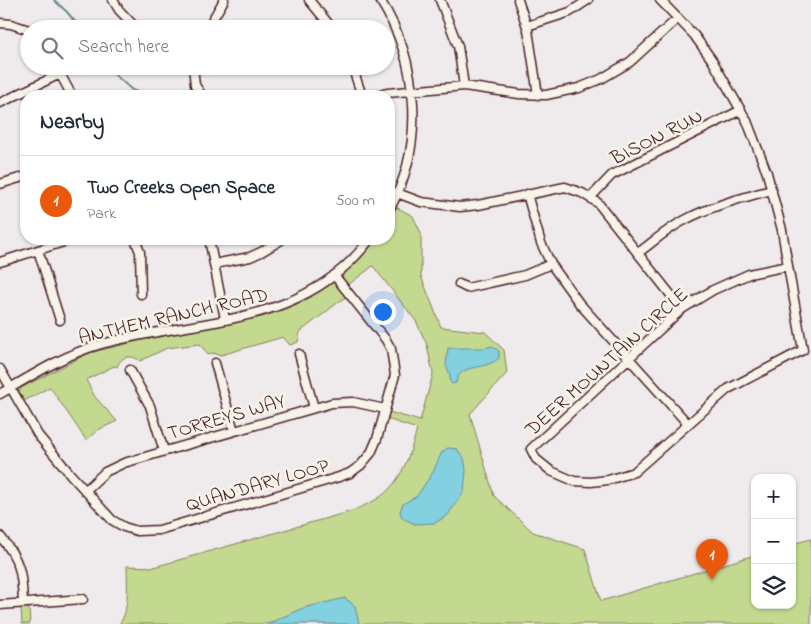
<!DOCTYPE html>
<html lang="en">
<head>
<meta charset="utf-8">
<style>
	:root { --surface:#fff; --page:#f2f2f3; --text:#1f2937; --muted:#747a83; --line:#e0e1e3; --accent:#ea580c }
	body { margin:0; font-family:"Indie Flower",sans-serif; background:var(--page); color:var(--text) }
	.controls { position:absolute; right:15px; bottom:15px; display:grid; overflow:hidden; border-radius:10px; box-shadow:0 1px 4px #0004 }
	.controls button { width:45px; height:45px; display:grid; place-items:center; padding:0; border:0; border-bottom:1px solid var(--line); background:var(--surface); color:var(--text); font:25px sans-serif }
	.you { position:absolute; left:382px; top:311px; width:18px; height:18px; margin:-12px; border:4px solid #fff; border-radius:50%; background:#1a73e8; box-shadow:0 0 0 8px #1a73e833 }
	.badge { display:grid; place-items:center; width:32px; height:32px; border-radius:50%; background:var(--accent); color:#fff; font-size:16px; font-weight:700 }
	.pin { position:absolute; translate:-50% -41px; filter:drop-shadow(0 1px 2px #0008) }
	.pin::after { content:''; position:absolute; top:26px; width:18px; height:15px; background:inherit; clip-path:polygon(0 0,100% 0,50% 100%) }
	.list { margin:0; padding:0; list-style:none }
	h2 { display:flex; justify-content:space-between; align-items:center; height:65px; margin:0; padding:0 20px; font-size:21px }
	h2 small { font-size:16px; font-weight:400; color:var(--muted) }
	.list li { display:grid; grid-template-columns:32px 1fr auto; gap:15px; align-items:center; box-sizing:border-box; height:90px; padding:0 20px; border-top:1px solid var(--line) }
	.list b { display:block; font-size:19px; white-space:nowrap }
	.list p { margin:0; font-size:16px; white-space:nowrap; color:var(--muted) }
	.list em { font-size:16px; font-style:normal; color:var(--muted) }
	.icon { flex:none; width:28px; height:28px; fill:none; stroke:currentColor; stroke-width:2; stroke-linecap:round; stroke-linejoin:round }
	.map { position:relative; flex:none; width:811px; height:624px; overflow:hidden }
	.search { position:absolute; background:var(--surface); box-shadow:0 1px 4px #0004; left:20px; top:20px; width:375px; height:55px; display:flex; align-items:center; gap:12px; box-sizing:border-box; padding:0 18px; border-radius:28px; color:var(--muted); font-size:19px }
	.panel { position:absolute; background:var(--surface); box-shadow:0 1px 4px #0004; left:20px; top:90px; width:375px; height:155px; border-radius:20px }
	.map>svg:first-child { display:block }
	.green { fill:#c3d98f; stroke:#867c5d }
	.water { fill:#82d0e0; stroke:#6c8998 }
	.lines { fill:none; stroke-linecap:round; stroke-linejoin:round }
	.stream { stroke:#6c8998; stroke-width:2 }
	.minor-casing { stroke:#4a1f2b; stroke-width:11 }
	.minor { stroke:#f7f3e8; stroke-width:8 }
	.labels { text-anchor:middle; stroke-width:5; stroke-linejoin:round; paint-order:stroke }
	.street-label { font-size:20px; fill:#4a1f2b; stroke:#f7f3e8 }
</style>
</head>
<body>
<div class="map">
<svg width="811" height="624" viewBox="0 0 811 624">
	<rect width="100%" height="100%" fill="#efebec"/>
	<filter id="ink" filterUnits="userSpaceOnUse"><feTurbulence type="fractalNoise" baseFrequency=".02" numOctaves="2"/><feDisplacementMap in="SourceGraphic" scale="10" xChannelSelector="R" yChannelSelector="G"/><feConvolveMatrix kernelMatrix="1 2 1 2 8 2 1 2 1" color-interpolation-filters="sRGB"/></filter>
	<g filter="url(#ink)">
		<path class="green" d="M396,207L413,216L421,233V276L441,327L485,332L504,350L507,373L470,414L494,496L533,532L585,549L601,601L755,555V605H792V544L811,539V624H119C130,613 127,581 127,566L154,567L352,511C360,507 369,504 377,499C401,484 410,455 417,429L387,419L389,412L420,421L433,374L427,345L416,321L373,266L348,285L353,291L300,332L298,342L290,345L283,337L221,355L212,353L208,355L200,344L167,348L140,361C131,354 121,356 117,367L114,366L86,380L95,397L117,421L98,430L86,440L50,387L22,402L19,394L21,388L89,353L142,340L262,317L284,309L303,302L345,272L368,250L376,239H389V220Z
			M29,606L30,624H22L21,607Z"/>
		<path class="water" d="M492,346L499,351V358C496,360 493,363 489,364C476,369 459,366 456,383L452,384L450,382V375L446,365L448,348H484Z
			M448,448L457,449L464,458L466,470L464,491L448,515L435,523L415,524L402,518L400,511L403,504L417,496L433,472L442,452Z
			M345,598L355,606L359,624H267L303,608Z"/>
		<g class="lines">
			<path class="stream" d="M54,0L67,12L81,29
				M105,66L132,90L144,95"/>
			<defs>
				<path id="minor" d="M113,0L119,10L137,29
					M309,0L333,29
					M380,0C419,62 426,145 389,210
					M440,0L458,46L464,86
					M518,0L528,30L538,95
					M660,0L694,35L712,60L747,121L767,173L782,230L788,266
					M0,23L11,24L29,30
					M527,26L570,12L588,0
					M207,29L224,0
					M56,66L72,96
					M193,66L195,85L202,96
					M352,66L362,96
					M370,96L388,93L464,86L519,94L546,95L579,88L601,79L630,62L678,18
					M0,103L60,74
					M0,184L26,176
					M397,193L421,202L460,207L478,205L565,187L582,193L598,203L682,309
					M527,194L541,243L551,264L579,303L688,424
					M590,198L612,175L741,110
					M135,239L140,252L141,294
					M209,239L225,319
					M38,250L60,320
					M638,253C653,242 666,230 683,221C710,206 742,198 772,190
					M0,262L73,239
					M214,264L250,257L261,252L281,240
					M788,266L803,350L728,389L634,472L608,480L591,482L574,481L551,471L536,459L531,449L682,309L713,290L749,274Z
					M459,284L467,288L525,275L551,264
					M299,354L314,408
					M215,363L234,431
					M0,369L38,435L71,475L112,520L124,527L137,531L159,530L339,477L350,473L361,465L371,453L377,439L395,375L391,349L386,340L334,275
					M130,370L150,406L164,451
					M0,394C31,376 64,355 98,345C196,317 302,330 370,239
					M85,491L105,472L124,463L332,403L353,402L385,409
					M0,536C20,560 22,572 23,603
					M0,605L83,599"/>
			</defs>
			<use href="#minor" class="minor-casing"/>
			<use href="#minor" class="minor"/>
		</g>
	</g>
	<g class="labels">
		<g class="street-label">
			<text transform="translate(656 136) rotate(-27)" y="7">BISON RUN</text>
			<text transform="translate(173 315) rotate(-13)" y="7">ANTHEM RANCH ROAD</text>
			<text transform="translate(606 361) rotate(-42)" y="7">DEER MOUNTAIN CIRCLE</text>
			<text transform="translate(226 416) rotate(-16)" y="7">TORREYS WAY</text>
			<text transform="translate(257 484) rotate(-16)" y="7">QUANDARY LOOP</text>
		</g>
	</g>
</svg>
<div class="controls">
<button>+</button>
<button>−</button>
<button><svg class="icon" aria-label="layers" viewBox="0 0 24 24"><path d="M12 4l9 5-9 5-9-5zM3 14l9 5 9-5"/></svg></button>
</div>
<div class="you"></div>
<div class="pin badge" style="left:712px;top:580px">1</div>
<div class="search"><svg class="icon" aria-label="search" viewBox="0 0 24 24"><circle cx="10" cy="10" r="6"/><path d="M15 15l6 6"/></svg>Search here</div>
<section class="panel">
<h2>Nearby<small></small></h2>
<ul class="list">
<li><span class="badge">1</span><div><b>Two Creeks Open Space</b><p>Park</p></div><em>500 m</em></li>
</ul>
</section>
</div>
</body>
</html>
